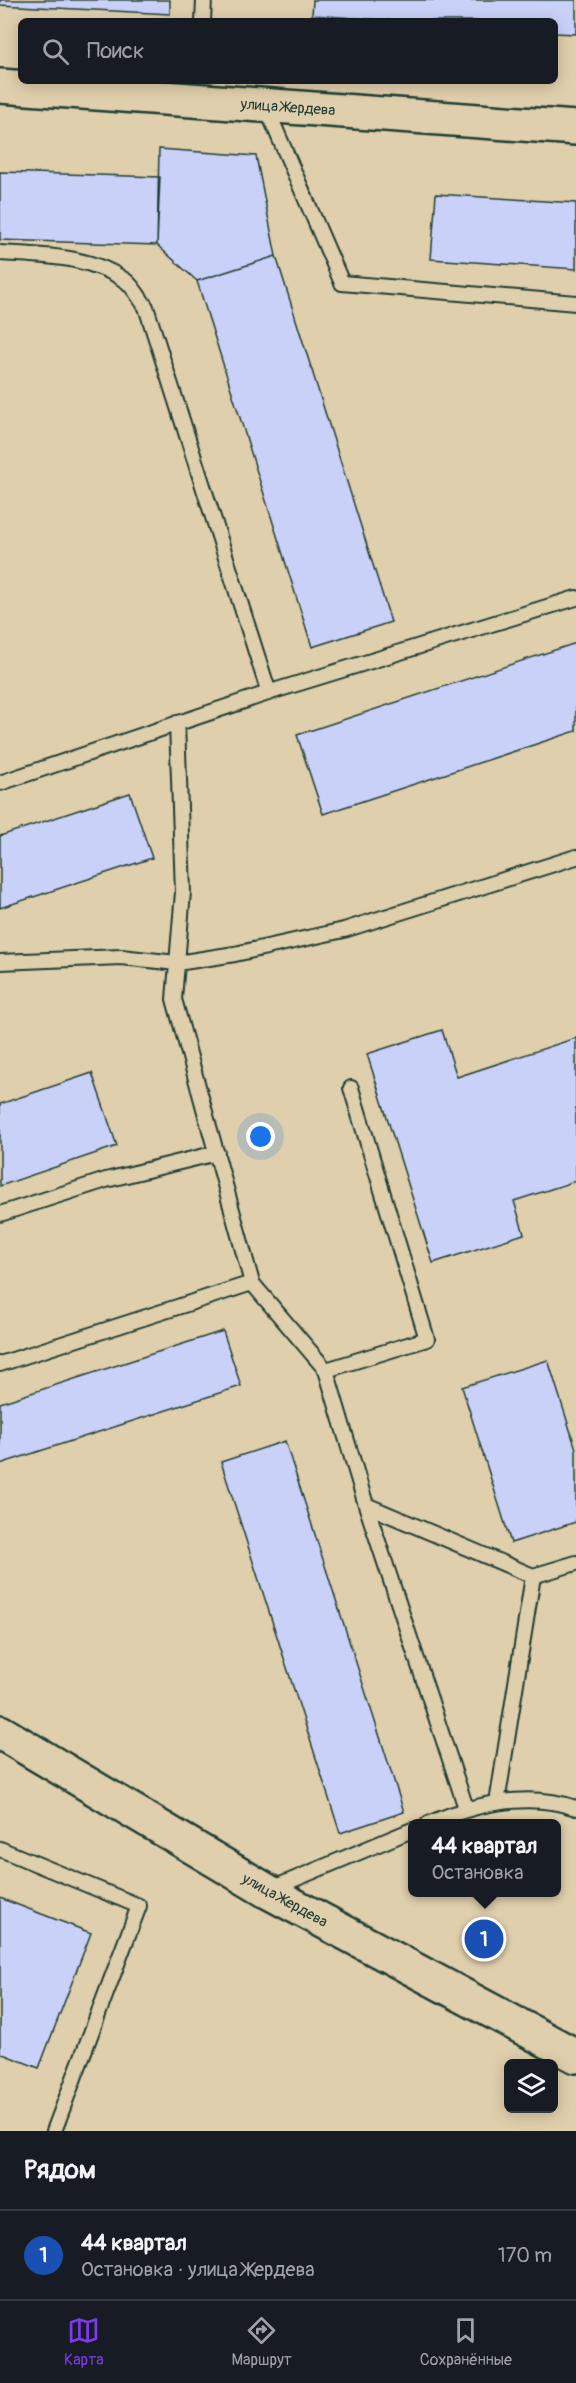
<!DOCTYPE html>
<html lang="ru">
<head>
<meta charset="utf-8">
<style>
	:root { --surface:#171b24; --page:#20242c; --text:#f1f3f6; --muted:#9ea1a6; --line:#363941; --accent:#7c3aed }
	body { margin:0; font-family:Pangolin,sans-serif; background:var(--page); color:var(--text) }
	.controls { position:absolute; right:18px; bottom:18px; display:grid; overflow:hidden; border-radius:9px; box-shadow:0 3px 15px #0003 }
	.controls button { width:54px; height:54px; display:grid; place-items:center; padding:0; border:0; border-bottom:2px solid var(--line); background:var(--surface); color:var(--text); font:30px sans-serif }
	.you { position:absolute; left:261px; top:1137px; width:21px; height:21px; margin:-15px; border:4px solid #fff; border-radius:50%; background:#1a73e8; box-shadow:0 0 0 9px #1a73e833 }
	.badge { display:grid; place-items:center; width:39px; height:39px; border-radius:50%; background:var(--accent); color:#fff; font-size:20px; font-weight:700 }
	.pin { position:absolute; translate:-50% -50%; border:3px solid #fff; box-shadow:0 2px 6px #0006 }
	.popup { position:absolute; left:408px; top:1819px; width:153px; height:78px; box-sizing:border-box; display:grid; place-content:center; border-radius:9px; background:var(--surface); filter:drop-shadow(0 2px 4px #0005); font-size:20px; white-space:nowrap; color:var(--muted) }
	.popup b { font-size:22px; color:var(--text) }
	.popup::after { content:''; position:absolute; left:50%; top:100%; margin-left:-12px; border:12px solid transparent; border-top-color:var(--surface) }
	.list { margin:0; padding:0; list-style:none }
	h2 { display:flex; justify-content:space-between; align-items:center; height:78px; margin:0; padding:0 24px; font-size:26px }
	h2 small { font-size:20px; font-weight:400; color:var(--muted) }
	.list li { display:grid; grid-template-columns:39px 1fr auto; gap:18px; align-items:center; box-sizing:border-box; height:90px; padding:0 24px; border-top:2px solid var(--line) }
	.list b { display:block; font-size:22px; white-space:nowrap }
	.list p { margin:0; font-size:20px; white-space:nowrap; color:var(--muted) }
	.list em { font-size:20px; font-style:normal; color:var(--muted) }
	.icon { flex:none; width:33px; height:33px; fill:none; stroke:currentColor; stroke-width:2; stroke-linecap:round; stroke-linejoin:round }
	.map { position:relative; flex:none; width:576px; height:2131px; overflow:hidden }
	.search { position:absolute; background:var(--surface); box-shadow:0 3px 15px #0003; left:18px; right:18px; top:18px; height:66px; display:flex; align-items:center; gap:15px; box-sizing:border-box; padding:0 21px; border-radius:9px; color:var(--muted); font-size:22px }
	.sheet { height:168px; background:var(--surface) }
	nav { display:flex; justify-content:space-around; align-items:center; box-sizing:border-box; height:84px; border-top:2px solid var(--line); background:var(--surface); font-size:16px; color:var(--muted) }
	nav a { display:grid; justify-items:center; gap:3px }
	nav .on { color:var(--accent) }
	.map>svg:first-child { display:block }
	.building { fill:#cad1f9; stroke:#1f3d34; stroke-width:1.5 }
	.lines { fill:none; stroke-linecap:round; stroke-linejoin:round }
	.lane-casing { stroke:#1f3d34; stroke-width:18 }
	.secondary-casing { stroke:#1f3d34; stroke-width:38 }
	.lane { stroke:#e0cfac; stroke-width:14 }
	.secondary { stroke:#e0cfac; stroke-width:33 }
	.labels { text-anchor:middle; stroke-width:4.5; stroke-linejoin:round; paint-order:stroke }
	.street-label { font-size:15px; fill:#1f3d34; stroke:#e0cfac }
</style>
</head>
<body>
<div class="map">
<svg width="576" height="2131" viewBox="0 0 576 2131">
	<rect width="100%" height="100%" fill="#e0cfac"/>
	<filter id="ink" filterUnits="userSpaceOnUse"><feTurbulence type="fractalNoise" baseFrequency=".0167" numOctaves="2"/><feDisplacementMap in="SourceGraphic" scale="12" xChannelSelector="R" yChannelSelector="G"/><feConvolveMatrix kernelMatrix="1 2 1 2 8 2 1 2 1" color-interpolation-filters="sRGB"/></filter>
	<g filter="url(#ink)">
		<path class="building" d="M0,0H170V14L0,5Z
			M313,0H576V34L555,33V21H398L312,15Z
			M159,149L256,156L276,256L197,281L157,245Z
			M0,172L160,177L157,245L0,240Z
			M436,194L576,203V269L431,259Z
			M276,256L391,622L312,647L197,281Z
			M576,643V731L323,814L297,735Z
			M130,793L152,858L0,908V836Z
			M442,1030L457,1077L576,1038V1181L514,1201L524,1234L433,1263L367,1054Z
			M92,1073L117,1146L0,1186V1104Z
			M223,1331L241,1386L0,1464V1403Z
			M548,1360L576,1449V1522L511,1543L462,1387Z
			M285,1441L404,1812L340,1833L221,1462Z
			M0,1898L91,1933L39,2068L0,2053Z"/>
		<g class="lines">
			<defs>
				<path id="lane" d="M203,21L204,0
					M266,107L342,283L576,303
					M0,253C42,256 90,255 126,281C134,287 140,299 146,307L269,693
					M177,723L183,892L174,999L252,1283L326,1370L366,1505L466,1808
					M0,783L277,690L576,598
					M0,962L121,957L177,963L235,954L344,930L576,857
					M0,1214L106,1180L217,1153
					M0,1364L252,1283
					M326,1370L427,1339L351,1088
					M366,1505L533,1576L576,1563
					M497,1803L533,1576
					M428,1824C474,1804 527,1791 576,1808
					M0,1849L139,1906L54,2131
					M271,1889L412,1830"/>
				<path id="secondary" d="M0,86L576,128
					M0,1732L267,1891L576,2056"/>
			</defs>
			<use href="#lane" class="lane-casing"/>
			<use href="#secondary" class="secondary-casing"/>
			<use href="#lane" class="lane"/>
			<use href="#secondary" class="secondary"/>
		</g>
	</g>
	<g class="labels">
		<g class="street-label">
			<text transform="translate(288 107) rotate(4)" y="5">улица Жердева</text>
			<text transform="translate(285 1900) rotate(29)" y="5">улица Жердева</text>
		</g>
	</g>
</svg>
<div class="controls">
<button><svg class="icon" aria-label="layers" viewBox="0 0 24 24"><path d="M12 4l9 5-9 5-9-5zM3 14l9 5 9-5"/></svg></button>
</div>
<div class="you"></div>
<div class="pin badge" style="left:484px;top:1939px;background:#1a4fb4">1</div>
<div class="popup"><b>44 квартал</b>Остановка</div>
<div class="search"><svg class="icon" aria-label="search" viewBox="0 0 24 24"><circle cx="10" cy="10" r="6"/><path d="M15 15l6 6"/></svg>Поиск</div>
</div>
<section class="sheet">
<h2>Рядом<small></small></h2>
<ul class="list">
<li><span class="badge" style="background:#1a4fb4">1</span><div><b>44 квартал</b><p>Остановка · улица Жердева</p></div><em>170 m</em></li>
</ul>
</section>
<nav>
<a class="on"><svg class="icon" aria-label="map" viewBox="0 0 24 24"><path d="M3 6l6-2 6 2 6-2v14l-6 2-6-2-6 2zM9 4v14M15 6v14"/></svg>Карта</a>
<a><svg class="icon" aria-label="directions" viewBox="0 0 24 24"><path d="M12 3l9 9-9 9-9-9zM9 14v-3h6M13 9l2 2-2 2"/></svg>Маршрут</a>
<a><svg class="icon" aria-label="saved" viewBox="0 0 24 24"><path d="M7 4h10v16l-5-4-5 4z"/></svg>Сохранённые</a>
</nav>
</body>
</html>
